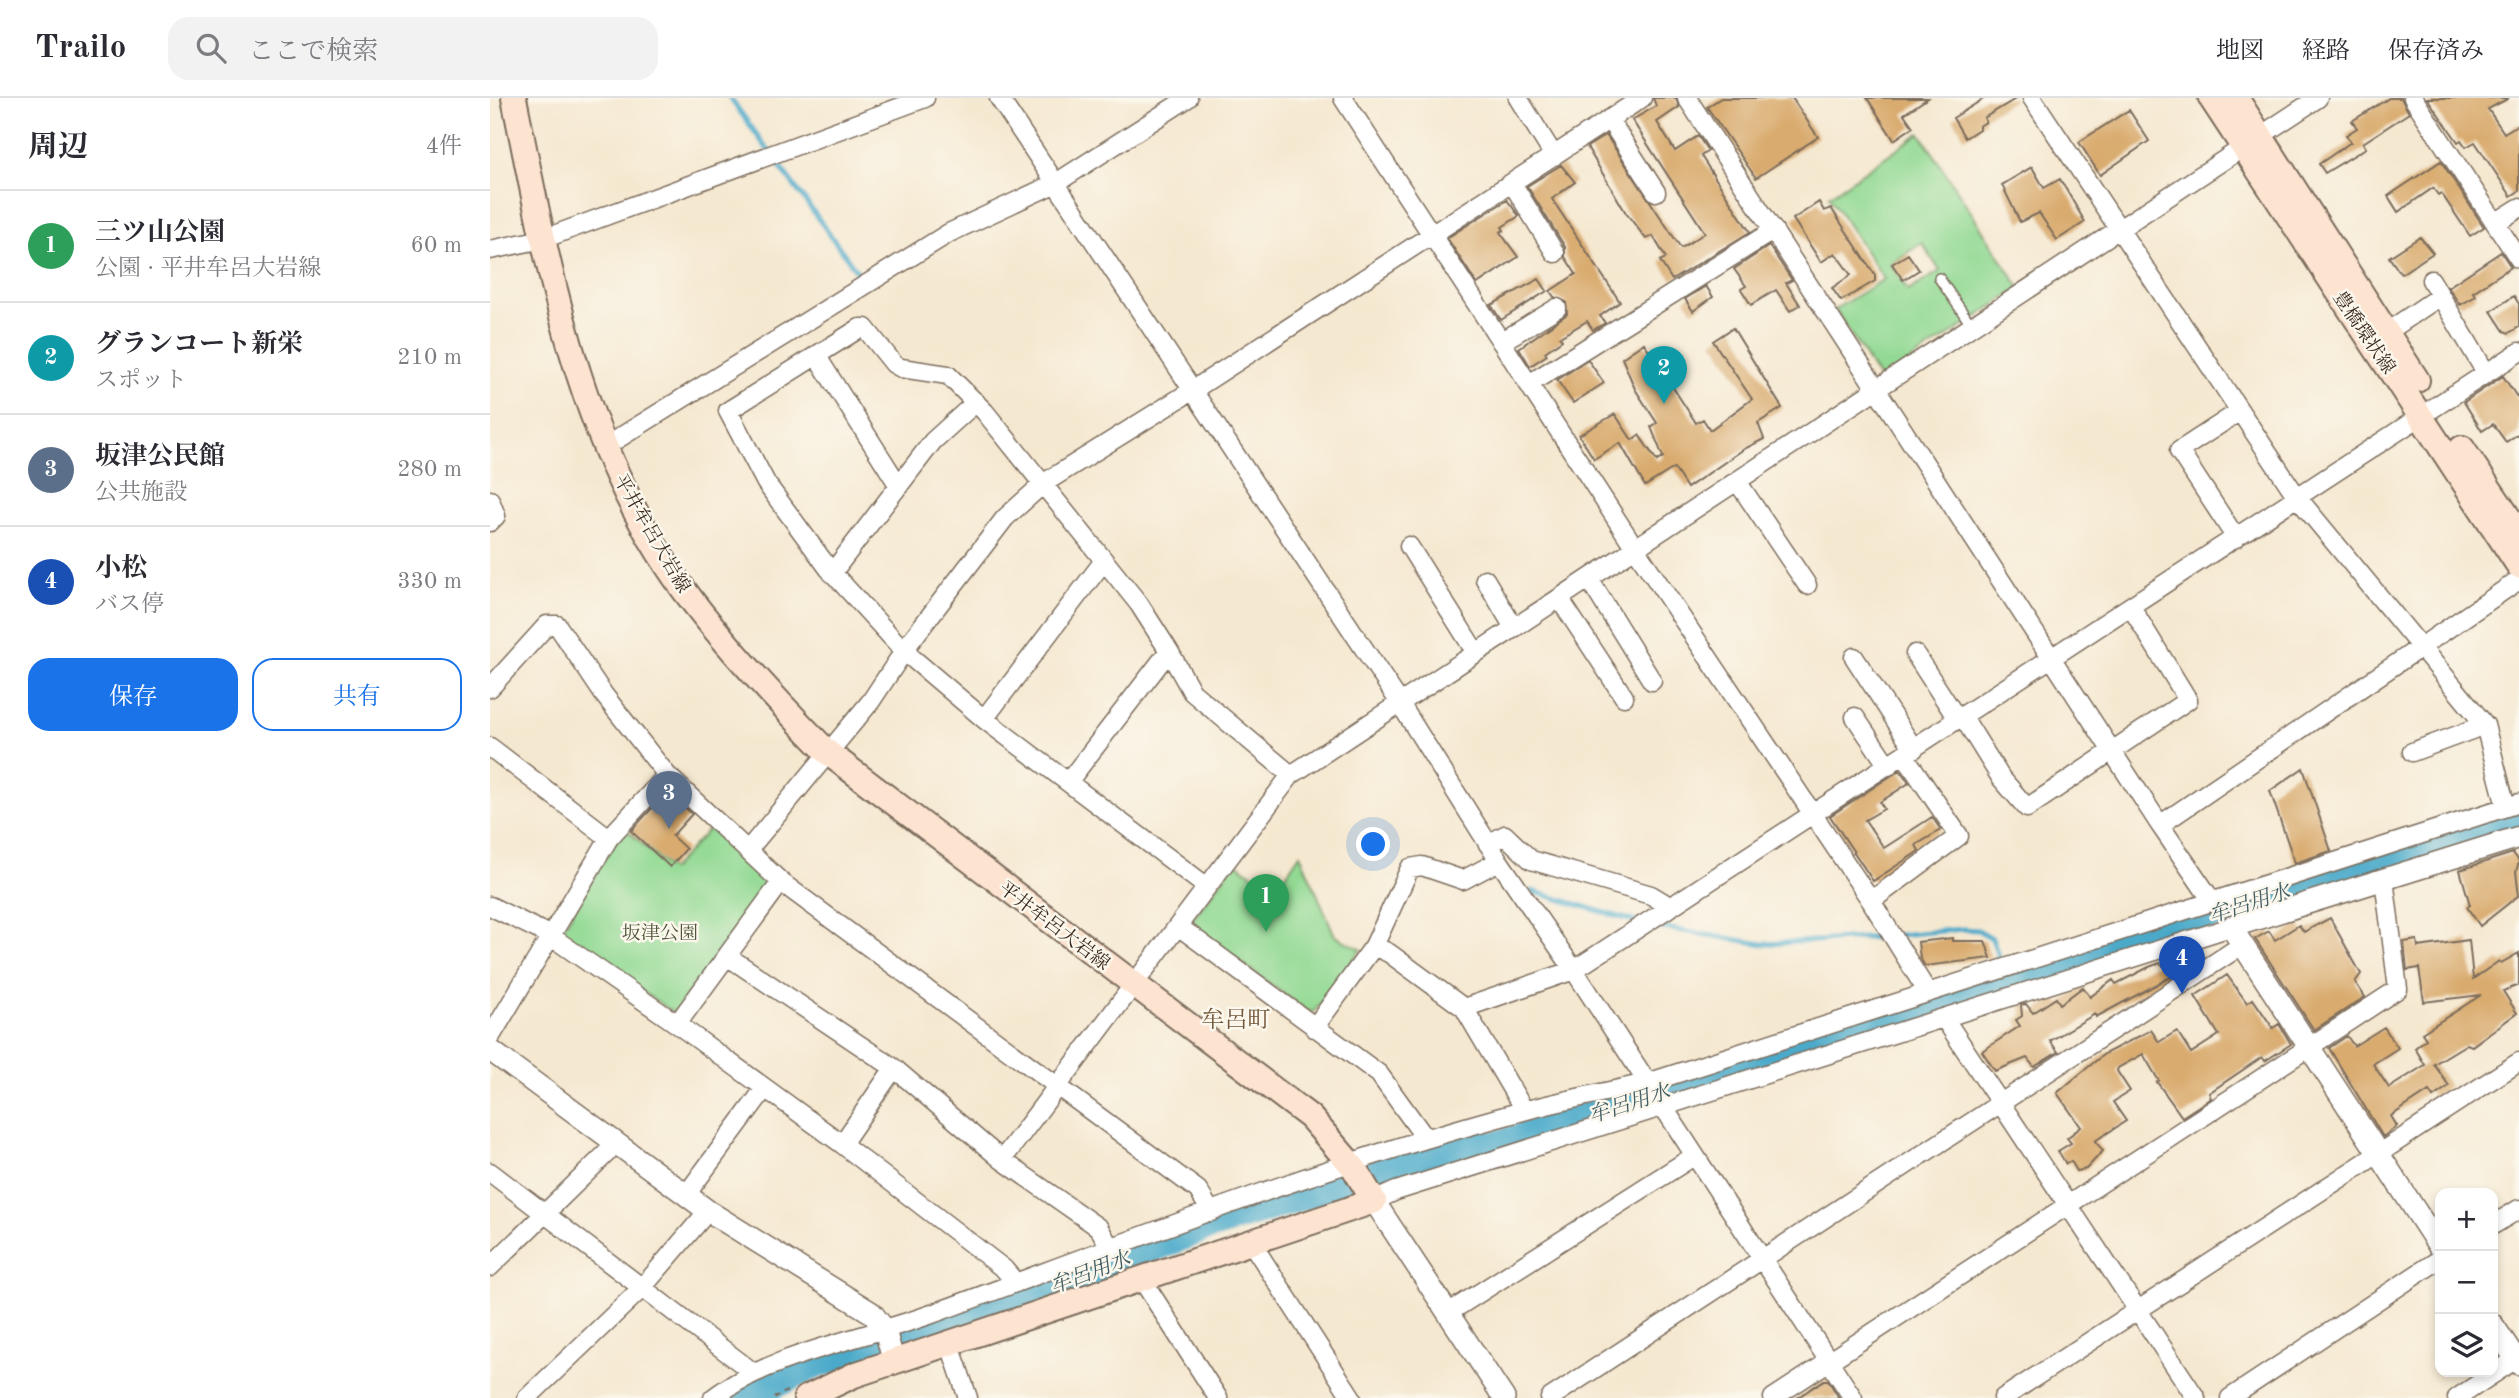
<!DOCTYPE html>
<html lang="ja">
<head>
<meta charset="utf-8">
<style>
	:root { --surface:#fff; --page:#f2f2f3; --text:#2b2b33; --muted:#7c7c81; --line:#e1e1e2; --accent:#1a73e8 }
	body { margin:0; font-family:"Old Standard TT","Noto Serif JP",serif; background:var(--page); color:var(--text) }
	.controls { position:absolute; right:21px; bottom:21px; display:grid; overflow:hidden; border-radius:14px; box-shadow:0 4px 10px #0003 }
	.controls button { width:63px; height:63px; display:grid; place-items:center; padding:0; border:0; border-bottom:2px solid var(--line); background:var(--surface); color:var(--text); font:35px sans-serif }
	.you { position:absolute; left:884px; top:747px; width:24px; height:24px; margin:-18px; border:5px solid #fff; border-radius:50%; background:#1a73e8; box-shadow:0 0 0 10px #1a73e833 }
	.badge { display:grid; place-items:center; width:46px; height:46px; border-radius:50%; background:var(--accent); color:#fff; font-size:23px; font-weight:700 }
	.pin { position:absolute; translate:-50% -58px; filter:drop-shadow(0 2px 4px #0008) }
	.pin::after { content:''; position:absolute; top:37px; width:24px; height:21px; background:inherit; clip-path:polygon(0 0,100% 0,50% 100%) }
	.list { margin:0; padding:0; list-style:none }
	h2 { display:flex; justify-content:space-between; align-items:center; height:91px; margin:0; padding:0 28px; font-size:30px }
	h2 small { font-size:23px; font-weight:400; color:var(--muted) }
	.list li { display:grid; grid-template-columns:46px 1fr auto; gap:21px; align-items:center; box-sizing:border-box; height:112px; padding:0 28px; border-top:2px solid var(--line) }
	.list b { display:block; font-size:26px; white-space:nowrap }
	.list p { margin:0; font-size:23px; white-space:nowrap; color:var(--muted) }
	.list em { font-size:23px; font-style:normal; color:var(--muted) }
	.actions { display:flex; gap:14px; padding:21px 28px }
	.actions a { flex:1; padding:16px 0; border:2px solid var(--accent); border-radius:21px; text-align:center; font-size:24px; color:var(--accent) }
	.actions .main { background:var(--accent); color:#fff }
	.icon { flex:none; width:38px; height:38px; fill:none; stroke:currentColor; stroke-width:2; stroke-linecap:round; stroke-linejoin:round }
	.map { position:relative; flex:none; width:2029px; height:1300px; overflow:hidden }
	header { display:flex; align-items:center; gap:42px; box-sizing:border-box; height:98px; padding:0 35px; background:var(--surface); border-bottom:2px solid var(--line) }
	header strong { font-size:33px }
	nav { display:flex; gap:38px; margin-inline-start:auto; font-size:24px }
	.search { width:490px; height:63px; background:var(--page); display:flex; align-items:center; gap:18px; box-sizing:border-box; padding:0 24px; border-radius:21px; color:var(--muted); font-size:26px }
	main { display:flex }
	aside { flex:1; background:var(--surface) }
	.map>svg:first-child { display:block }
	.green { fill:#92d993; stroke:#668258; stroke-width:2; fill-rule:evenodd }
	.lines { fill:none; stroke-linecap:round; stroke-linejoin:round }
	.stream { stroke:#4baaca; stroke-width:5 }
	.river { stroke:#4baaca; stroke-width:30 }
	.building { fill:#d9ab6e }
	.service-casing { stroke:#7c6c5c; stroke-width:12 }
	.minor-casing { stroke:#7c6c5c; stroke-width:21 }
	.tertiary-casing { stroke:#7c6c5c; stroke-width:24 }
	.secondary-casing { stroke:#7c6c5c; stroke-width:28 }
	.path { stroke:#7c6c5c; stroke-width:2.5; stroke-dasharray:5 5; stroke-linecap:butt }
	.service { stroke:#fff; stroke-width:9 }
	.minor { stroke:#fff; stroke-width:18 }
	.tertiary { stroke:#fff; stroke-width:21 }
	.secondary { stroke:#fde4d1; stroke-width:24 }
	.labels { text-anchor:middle; stroke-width:5; stroke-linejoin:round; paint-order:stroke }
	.street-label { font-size:19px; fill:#3b2a1e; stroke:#fbf7ec }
	.park-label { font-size:19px; fill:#51563b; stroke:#fbf7ec }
	.water-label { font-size:21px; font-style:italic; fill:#415d63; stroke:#fbf7ec }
	.quarter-label { font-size:23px; fill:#72573a; stroke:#fbf7ec }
</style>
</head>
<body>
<header>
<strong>Trailo</strong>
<div class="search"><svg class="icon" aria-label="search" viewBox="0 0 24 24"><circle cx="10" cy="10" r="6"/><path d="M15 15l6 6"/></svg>ここで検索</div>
<nav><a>地図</a><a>経路</a><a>保存済み</a></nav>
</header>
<main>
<aside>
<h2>周辺<small>4件</small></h2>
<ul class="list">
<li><span class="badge" style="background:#2e9e5b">1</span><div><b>三ツ山公園</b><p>公園 · 平井牟呂大岩線</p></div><em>60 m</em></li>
<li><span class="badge" style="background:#0f9aa8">2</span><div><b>グランコート新栄</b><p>スポット</p></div><em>210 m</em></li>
<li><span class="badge" style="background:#5c6f8a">3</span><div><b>坂津公民館</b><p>公共施設</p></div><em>280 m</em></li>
<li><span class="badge" style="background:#1a4fb4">4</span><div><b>小松</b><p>バス停</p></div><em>330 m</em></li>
</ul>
<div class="actions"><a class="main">保存</a><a>共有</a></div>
</aside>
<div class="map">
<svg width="2029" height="1300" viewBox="0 0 2029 1300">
	<rect width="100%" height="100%" fill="#fbf7ec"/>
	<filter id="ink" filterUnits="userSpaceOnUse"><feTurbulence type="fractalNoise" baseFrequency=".0143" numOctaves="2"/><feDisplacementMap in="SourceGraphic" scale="14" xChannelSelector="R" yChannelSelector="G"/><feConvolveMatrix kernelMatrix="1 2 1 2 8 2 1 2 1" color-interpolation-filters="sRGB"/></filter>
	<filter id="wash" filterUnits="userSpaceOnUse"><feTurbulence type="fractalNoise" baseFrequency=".00686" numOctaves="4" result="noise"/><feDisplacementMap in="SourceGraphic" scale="28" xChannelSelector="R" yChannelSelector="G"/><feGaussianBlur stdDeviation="1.57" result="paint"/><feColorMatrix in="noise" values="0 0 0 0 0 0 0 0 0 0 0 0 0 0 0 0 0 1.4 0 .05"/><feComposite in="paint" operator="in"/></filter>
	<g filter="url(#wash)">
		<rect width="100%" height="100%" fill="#f5e8d0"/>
		<path class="green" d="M1430,35L1530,190L1395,280L1388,279L1345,211L1394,181L1339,98ZM1432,145L1450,173L1418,193L1400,166Z
			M221,729L280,780V790L187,917L74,841L72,832L122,748L137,732L181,772Z
			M810,756L845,838L871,851L824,914L817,913L703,829V821L745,764L785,793Z"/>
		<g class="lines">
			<path class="stream" d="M240,0L368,175
				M1042,793L1150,825
				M1162,828L1273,846L1392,839
				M1408,837L1473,831L1488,832L1502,840L1511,866"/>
			<path class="river" d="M255,1300L323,1267L571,1187L709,1131L978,1046L1005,1048L2029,718"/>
		</g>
		<g id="blocks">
			<path class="building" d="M1163,0H1186L1189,9L1167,24L1185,53L1208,38L1218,53L1211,58L1260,134L1182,182L1170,163L1176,160L1163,138L1156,141L1136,115L1097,49L1116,37L1191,150L1215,135L1142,22L1166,8Z
				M1231,0H1302L1328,39L1266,80L1217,9Z
				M1377,0H1438L1414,16L1423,29L1404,42Z
				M1495,0H1527L1494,20L1496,24L1489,28V31L1475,40L1463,20Z
				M1899,0H1911L1919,15L1873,45L1876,50L1835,75L1829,66L1861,44L1856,37L1867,30L1862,23Z
				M1937,0H2019L1998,11L2014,35L2029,26V93L2021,98L1985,44L1976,49L1971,42L1968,44Z
				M1639,12L1659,43L1610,77L1589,44Z
				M1951,63L1994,129L1980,138L1951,95L1948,97L1943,90L1908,114L1898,98Z
				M1071,67L1085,84L1062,101L1130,204L1110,218L1115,225L1103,232L1097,223L1070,239L1072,242L1055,254L1057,257L1040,268L1029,250L1077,216L1076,204L1064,199L1060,193L1086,176L1075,159V149L1037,88Z
				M1542,69L1554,90L1570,81L1595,124L1567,142L1549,115L1530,124L1512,87Z
				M1017,102L1029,118L1012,129L1014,132L1010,134L1028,159L987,186L957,140Z
				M1329,104L1334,113L1341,110L1385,177V183L1351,203L1342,190L1361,177L1345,155L1331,164L1303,121Z
				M1930,139L1943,155L1911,176L1899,159Z
				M1279,148L1302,182L1296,185L1310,207L1300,213L1286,192L1261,207L1251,191L1256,188L1244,171Z
				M2011,154L2021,169L1983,194L1986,198L1970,207L1958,189Z
				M1418,156L1429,172L1413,182L1402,166Z
				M1049,181L1057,193L1011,222L1001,207Z
				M1216,188L1223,199L1203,213L1195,201Z
				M2024,198L2029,206V229L2019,235L2014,233L2001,213Z
				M1243,230L1292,310L1268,325L1274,341L1254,351L1197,390L1184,370L1155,388L1130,345L1104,361L1089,337L1125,316L1142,342L1149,337L1167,363L1173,359L1161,329L1167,325L1145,291L1132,260L1154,245L1206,325L1213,321L1220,332L1262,301L1223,243Z
				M1098,262L1114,285L1083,305L1067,282Z
				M2013,278L2029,302V335L2016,344L2003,326L1992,333L1974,304Z
				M1813,670L1841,753L1805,765L1780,693Z
				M1410,672L1419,685L1390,704L1394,711L1375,722L1394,750L1442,719L1451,732L1426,747L1429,753L1383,783L1340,718Z
				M178,693L202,716L182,738L196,751L180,769L141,733Z
				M2023,755L2029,763L2026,774L2029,797L1990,828L1977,809L1980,807L1970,772Z
				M1840,820L1871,876L1865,884L1875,899L1824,932L1765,841L1779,833L1785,842L1809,827L1814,834Z
				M1462,840V843H1495L1501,860L1435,868L1430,860L1428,844Z
				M1927,842L1928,849L1979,842L1983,881L2009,863L2011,865L2029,855V887L2013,893L2027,915L1982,948L1977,946L1944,966L1959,988L1943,999L1939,993L1901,1018L1907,1028L1893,1039L1839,950L1857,938L1864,948L1894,929L1908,950L1883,966L1899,990L1935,967L1925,950L1936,941L1932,935L1991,897L1934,904L1929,870L1917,872L1914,844Z
				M1682,864L1688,875L1606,919L1605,916L1560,943L1568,954L1544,969L1537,960L1505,973L1492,953L1530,928L1526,922L1532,918L1531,907L1536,906L1543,915L1566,900L1570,906L1593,889L1600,899L1623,882L1626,886L1659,869L1670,865L1673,868Z
				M1737,877L1757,905L1763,901L1783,930L1789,926L1801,946L1775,963L1772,959L1719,995L1721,1000L1692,1019L1667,984L1669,983L1653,956L1628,970L1627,973L1640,993L1623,1004L1636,1023L1605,1043L1613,1053L1596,1071L1587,1073L1581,1063L1576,1066L1568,1053L1581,1045L1577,1040L1591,1029L1567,995L1614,956L1661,932L1669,944L1687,933L1701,955L1729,937L1705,898Z
				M1334,1282H1338L1349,1300H1307Z"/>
		</g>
	</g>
	<g filter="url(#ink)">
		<use href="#blocks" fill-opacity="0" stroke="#7c6c5c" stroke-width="2"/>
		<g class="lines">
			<defs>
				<path id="service" d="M1449,180L1482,228"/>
				<path id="minor" d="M509,0L906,599L1009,763L1084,872L1363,1300
					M853,0L1145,450L1381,803L1438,895
					M1028,0L1064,58
					M1197,0L1670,727L1722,803
					M1542,0L1807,399L1995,627L2016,709
					M1923,0L2029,161
					M1119,21L1166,94
					M1022,85L1065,155
					M2005,125L2029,110
					M0,152L53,141L435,0
					M1941,182L1996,275
					M1897,234L1950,198
					M1011,244L1067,210
					M326,257L409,388
					M1039,286L1284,132
					M116,348L459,135L566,85L698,0
					M1247,383L1317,487
					M0,402L6,418L0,424
					M1746,440L1689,353L1747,315
					M919,448L986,555
					M342,475L443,343L486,304
					M995,481L1024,530
					M1099,481L1162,583
					M1069,500L1134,599
					M679,553L702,594L801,677
					M1425,556L1468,622
					M1364,559L1424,651
					M0,590L57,527H67L114,597L177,677L291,784L708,1092L721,1114
					M1365,619L1398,668
					M1473,619L1511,680L1537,710L1698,602L1641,509
					M494,621L613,464
					M0,649L119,740
					M1922,654L1995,627
					M578,684L679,553L649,506L495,314L458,277L411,270L404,266L375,230H370L238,313L276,385L339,471L415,554L494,621L717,789
					M1670,727L2029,482
					M998,746L1015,737L1041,762L1161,797L1181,809
					M258,752L381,603L420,544L515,420L554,385L703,292L1152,0
					M1381,803L1469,738L1414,657
					M0,808L59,837L187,926L352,1046L514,1171L526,1185
					M688,828L889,976L936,1041
					M884,848L899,855L974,910L1034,1012
					M237,858L404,970L512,1062L801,677L1828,0
					M974,910L1084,872L2029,254
					M1454,920L1706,1300
					M187,926L291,784
					M824,930L884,848L920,770L932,768L973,782L1009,763
					M0,940L119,740L177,677
					M352,1046L404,970
					M512,1062L609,1130L621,1151
					M0,1074L264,1275
					M196,1097L275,990
					M884,1103L906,1093L1741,829
					M2003,1127L2029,1111
					M761,1144L862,1300
					M0,1169L127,1045
					M651,1180L728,1300
					M958,1215L1204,1058
					M460,1247L478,1300
					M37,1300L152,1190L218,1113
					M223,1300C278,1257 372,1241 439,1217C635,1145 831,1067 1033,1013C1074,1002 1116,994 1157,985L2029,705
					M1060,1300L1752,847
					M1283,1300L1908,891L1894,781
					M1513,1300L2029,964
					M1740,1300L1950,1161
					M1967,1300L2029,1259"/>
				<path id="tertiary" d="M0,952L218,1113L382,1215L395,1232L404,1265
					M884,1103L1014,1300
					M1950,1150L1741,829L2029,739
					M2003,1227L2029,1266"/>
				<path id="secondary" d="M24,0C59,174 91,359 203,504C244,557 290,606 337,654L820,1019L864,1070L884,1103L364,1277L316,1300
					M1721,0L2029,468
					M1746,0L1927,282
					M1972,350L2029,435"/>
			</defs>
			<use href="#service" class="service-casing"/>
			<use href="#minor" class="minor-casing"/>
			<use href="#tertiary" class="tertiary-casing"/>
			<use href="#secondary" class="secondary-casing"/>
			<path class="path" d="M284,1300L297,1293"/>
			<use href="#service" class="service"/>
			<use href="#minor" class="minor"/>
			<use href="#tertiary" class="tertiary"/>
			<use href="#secondary" class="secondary"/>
		</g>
	</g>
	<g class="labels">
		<g class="street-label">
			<text transform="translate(1875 234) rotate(56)" y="7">豊橋環状線</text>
			<text transform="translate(163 435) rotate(60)" y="7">平井牟呂大岩線</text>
			<text transform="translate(565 827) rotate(37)" y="7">平井牟呂大岩線</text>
		</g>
		<g class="park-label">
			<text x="170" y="841">坂津公園</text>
		</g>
		<g class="water-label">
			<text transform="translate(1759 805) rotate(-18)" y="7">牟呂用水</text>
			<text transform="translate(1139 1005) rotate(-18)" y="7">牟呂用水</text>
			<text transform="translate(600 1174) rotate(-21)" y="7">牟呂用水</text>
		</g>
		<g class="quarter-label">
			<text x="746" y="929">牟呂町</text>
		</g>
	</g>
</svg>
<div class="controls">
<button>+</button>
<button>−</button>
<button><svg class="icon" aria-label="layers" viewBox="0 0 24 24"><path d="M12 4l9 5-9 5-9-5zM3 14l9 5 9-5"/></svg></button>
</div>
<div class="you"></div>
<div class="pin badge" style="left:776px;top:834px;background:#2e9e5b">1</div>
<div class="pin badge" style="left:1174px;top:306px;background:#0f9aa8">2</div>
<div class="pin badge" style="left:179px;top:731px;background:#5c6f8a">3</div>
<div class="pin badge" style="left:1692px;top:896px;background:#1a4fb4">4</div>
</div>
</main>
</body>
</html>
